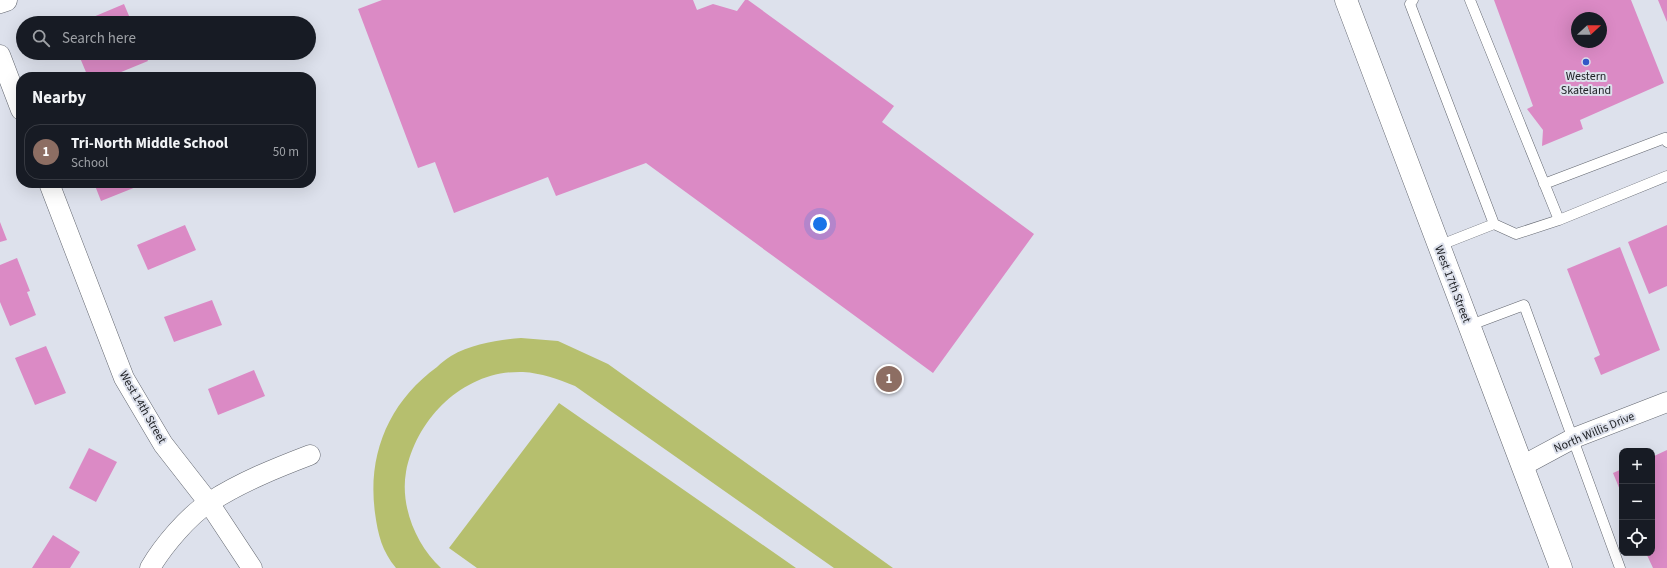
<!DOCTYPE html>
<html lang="en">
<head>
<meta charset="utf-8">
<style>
	:root { --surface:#171b24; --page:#20242c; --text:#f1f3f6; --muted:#9ea1a6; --line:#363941; --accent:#9cade1 }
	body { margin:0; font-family:"Source Sans 3",sans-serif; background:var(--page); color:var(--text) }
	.controls { position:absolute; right:12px; bottom:12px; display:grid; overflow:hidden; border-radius:8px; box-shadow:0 4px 16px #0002 }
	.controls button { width:36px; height:36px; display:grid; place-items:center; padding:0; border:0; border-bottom:1px solid var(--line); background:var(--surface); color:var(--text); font:20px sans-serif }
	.compass { position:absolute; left:1571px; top:12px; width:36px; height:36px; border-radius:50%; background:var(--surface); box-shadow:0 4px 16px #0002; rotate:69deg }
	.you { position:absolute; left:820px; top:224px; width:14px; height:14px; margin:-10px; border:3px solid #fff; border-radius:50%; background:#1a73e8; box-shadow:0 0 0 6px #1a73e833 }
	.badge { display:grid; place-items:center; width:26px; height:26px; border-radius:50%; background:var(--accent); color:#fff; font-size:13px; font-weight:700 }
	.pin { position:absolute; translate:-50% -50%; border:2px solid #fff; box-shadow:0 1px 4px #0006 }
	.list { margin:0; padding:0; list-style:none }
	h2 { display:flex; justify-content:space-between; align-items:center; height:52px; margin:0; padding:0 16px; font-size:17px }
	h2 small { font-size:13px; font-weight:400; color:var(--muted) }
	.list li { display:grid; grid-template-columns:26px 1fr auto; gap:12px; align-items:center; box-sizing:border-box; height:56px; margin:0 8px 8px; padding:0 8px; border:1px solid var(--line); border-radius:16px }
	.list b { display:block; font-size:15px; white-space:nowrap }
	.list p { margin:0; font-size:13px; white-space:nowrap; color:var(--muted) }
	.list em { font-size:13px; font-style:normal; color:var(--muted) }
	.icon { flex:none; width:22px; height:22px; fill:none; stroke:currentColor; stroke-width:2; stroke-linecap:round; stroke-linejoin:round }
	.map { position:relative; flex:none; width:1667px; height:568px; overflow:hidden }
	.search { position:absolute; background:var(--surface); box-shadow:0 4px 16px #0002; left:16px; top:16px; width:300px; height:44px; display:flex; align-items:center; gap:10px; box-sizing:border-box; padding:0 14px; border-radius:22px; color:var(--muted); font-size:15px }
	.panel { position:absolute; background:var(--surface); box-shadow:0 4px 16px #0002; left:16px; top:72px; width:300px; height:116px; border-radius:16px }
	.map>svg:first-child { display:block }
	.green { fill:#b6bf6e }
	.building { fill:#db8ac5; fill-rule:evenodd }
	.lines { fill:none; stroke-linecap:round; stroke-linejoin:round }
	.lane-casing { stroke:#62666f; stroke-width:11 }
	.street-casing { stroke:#62666f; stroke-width:21 }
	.secondary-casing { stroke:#62666f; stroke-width:23 }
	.lane { stroke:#fff; stroke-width:10 }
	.street { stroke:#fff; stroke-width:20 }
	.secondary { stroke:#fff; stroke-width:22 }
	.poi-dot { fill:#3358c8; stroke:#dde1ec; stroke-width:1.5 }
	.labels { text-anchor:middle; stroke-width:4; stroke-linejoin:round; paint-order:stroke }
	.poi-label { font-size:12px; fill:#212327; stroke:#dde1ec }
	.street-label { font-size:12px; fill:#212327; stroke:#dde1ec }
</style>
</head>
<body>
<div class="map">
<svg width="1667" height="568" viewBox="0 0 1667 568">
	<rect width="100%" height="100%" fill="#dde1ec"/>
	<path class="green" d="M521,338L558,341L608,364L893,568H834L575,386C558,379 541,373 523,372C465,370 417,417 406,472C400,506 416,545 441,568H396C382,551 378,535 375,513C367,454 389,402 437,367C441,363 446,359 451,356C472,344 498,340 521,338Z
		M559,403L796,568H477L449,548Z"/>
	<path class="building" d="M382,0H693L697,10L713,4L737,11L745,0H748L894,106L882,122L1034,234L933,373L646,163L556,196L548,177L454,213L435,162L418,168L358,9Z
		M1494,0H1631L1664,83L1580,120L1583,129L1542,146L1543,130L1527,109L1533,106ZM1577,18H1601V42H1577Z
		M1658,0H1667V22Z
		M124,4L132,23H79Z
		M78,53H144L148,61L109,77H88Z
		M94,183H146L101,201Z
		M0,222L7,240L0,242Z
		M185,225L196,250L148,270L137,245Z
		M1667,225V286L1649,294L1628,242Z
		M1620,247L1660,350L1601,375L1594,358L1600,355L1567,269Z
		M17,258L30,291L27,292L36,315L10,326L0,302V265Z
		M212,300L222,325L174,342L164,317Z
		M46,346L66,393L35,405L15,358Z
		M254,370L265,396L218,415L208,389Z
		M89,448L117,462L96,502L69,488Z
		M1667,450V568H1653L1646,553H1652V457Z
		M1622,469V495L1613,473Z
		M53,535L80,552L70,568H32Z"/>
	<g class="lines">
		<defs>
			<path id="lane" d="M1413,0L1410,4L1494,224L1516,234L1559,220L1667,176
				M1470,0L1559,220
				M1544,184L1665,138L1667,142
				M1438,246L1494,224
				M1468,326L1524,305L1620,568"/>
			<path id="street" d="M0,55L21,110
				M49,183L124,378L163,444L209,503L252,568
				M1522,466L1574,438L1667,402
				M150,568C163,546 188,516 210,502C241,482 276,468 310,455"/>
			<path id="secondary" d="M1346,0L1561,568
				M0,2L6,0"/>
		</defs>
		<use href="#lane" class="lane-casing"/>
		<use href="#street" class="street-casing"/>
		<use href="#secondary" class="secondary-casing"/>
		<use href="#lane" class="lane"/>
		<use href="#street" class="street"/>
		<use href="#secondary" class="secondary"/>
	</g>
	<circle class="poi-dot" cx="1586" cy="62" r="4"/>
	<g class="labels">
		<g class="poi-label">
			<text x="1586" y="80">Western<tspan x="1586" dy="14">Skateland</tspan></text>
		</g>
		<g class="street-label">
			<text transform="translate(1453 284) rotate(69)" y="4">West 17th Street</text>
			<text transform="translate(143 407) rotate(60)" y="4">West 14th Street</text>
			<text transform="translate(1594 432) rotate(-23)" y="4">North Willis Drive</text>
		</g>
	</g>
</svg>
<div class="controls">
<button>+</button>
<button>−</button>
<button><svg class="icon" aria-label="locate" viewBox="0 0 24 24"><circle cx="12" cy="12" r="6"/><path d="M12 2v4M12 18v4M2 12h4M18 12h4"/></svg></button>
</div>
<svg class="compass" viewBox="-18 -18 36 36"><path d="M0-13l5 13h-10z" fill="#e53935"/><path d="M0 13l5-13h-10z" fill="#9ea1a6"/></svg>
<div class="you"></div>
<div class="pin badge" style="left:889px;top:379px;background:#8d6e63">1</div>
<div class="search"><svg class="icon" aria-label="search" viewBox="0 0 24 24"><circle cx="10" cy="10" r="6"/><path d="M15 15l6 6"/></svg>Search here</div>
<section class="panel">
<h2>Nearby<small></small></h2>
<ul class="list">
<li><span class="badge" style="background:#8d6e63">1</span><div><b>Tri-North Middle School</b><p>School</p></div><em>50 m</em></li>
</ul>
</section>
</div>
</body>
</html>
